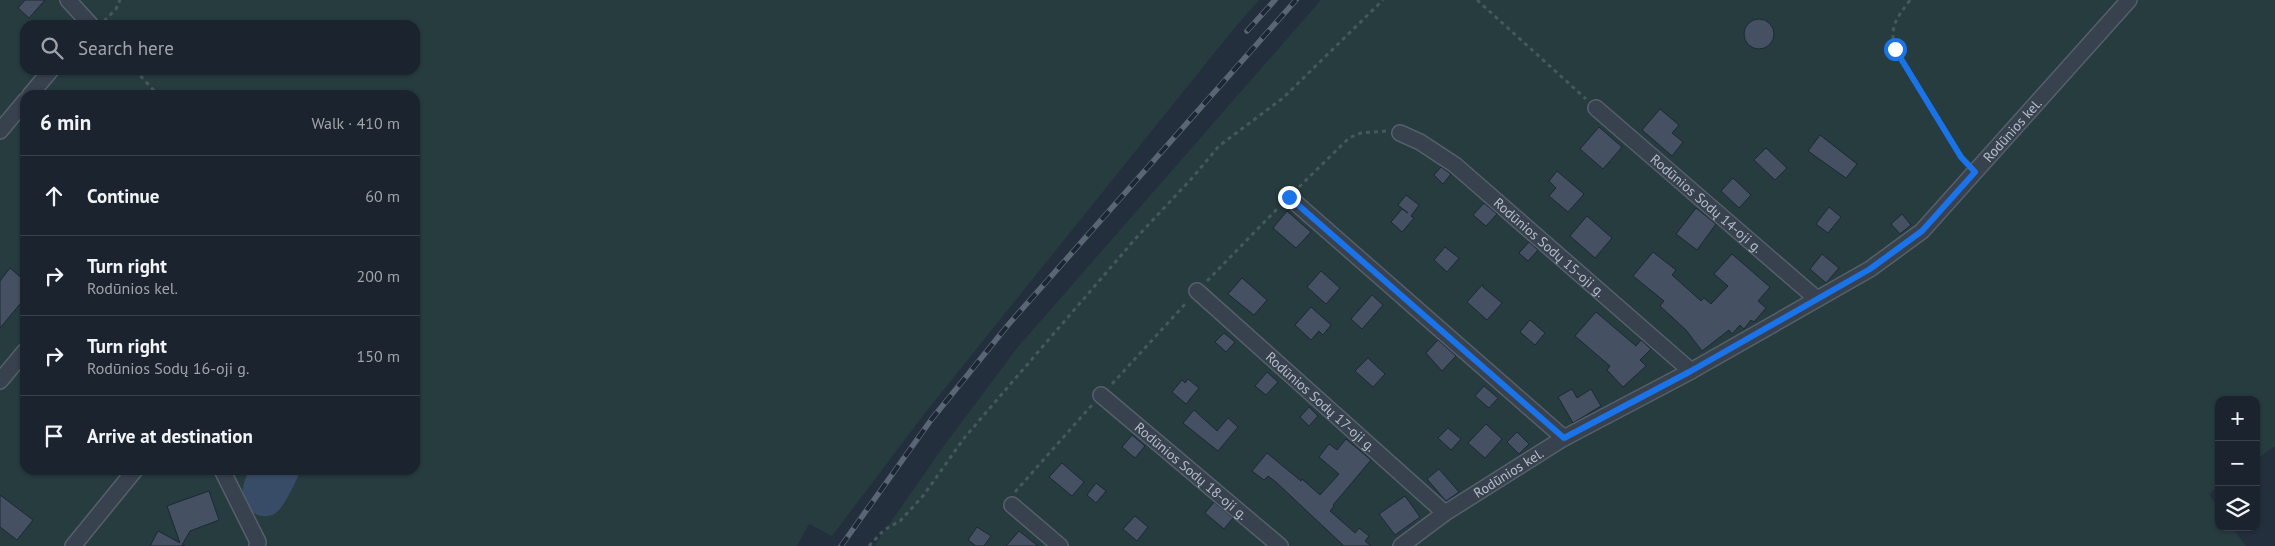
<!DOCTYPE html>
<html lang="en">
<head>
<meta charset="utf-8">
<style>
	:root { --surface:#1b232e; --page:#242b36; --text:#f1f3f6; --muted:#a0a4aa; --line:#39404a }
	body { margin:0; font-family:"PT Sans",sans-serif; background:var(--page); color:var(--text) }
	.controls { position:absolute; right:15px; bottom:15px; display:grid; overflow:hidden; border-radius:10px; box-shadow:0 1px 4px #0004 }
	.controls button { width:45px; height:45px; display:grid; place-items:center; padding:0; border:0; border-bottom:1px solid var(--line); background:var(--surface); color:var(--text); font:25px sans-serif }
	.stop { position:absolute; width:15px; height:15px; margin:-11px; border:4px solid #1a73e8; border-radius:50%; background:#fff }
	.stop.end { background:#1a73e8; border-color:#fff; box-shadow:0 1px 5px #0008 }
	.list { margin:0; padding:0; list-style:none }
	h2 { display:flex; justify-content:space-between; align-items:center; height:65px; margin:0; padding:0 20px; font-size:21px }
	h2 small { font-size:16px; font-weight:400; color:var(--muted) }
	.list li { display:grid; grid-template-columns:32px 1fr auto; gap:15px; align-items:center; box-sizing:border-box; height:80px; padding:0 20px; border-top:1px solid var(--line) }
	.list b { display:block; font-size:19px; white-space:nowrap }
	.list p { margin:0; font-size:16px; white-space:nowrap; color:var(--muted) }
	.list em { font-size:16px; font-style:normal; color:var(--muted) }
	.icon { flex:none; width:28px; height:28px; fill:none; stroke:currentColor; stroke-width:2; stroke-linecap:round; stroke-linejoin:round }
	.map { position:relative; flex:none; width:2275px; height:546px; overflow:hidden }
	.search { position:absolute; background:var(--surface); box-shadow:0 1px 4px #0004; left:20px; top:20px; width:400px; height:55px; display:flex; align-items:center; gap:12px; box-sizing:border-box; padding:0 18px; border-radius:15px; color:var(--muted); font-size:19px }
	.panel { position:absolute; background:var(--surface); box-shadow:0 1px 4px #0004; left:20px; top:90px; width:400px; height:385px; border-radius:15px }
	.map>svg:first-child { display:block }
	.green { fill:#263c3f; fill-rule:evenodd }
	.water { fill:#394c67 }
	.building { fill:#455162; stroke:#1f2835 }
	.lines { fill:none; stroke-linecap:round; stroke-linejoin:round }
	.street-casing { stroke:#565f6c; stroke-width:18 }
	.path { stroke:#44595c; stroke-width:3; stroke-dasharray:4 4; stroke-linecap:butt }
	.street { stroke:#38414e; stroke-width:15 }
	.rail-casing { stroke:#5a6575; stroke-width:5.5 }
	.rail { stroke:#1d2633; stroke-width:4; stroke-dasharray:11; stroke-linecap:butt }
	.route { stroke:#1a73e8; stroke-width:6 }
	.labels { text-anchor:middle; stroke-width:4.5; stroke-linejoin:round; paint-order:stroke }
	.street-label { font-size:14px; fill:#b4bcc9; stroke:#1d2633 }
</style>
</head>
<body>
<div class="map">
<svg width="2275" height="546" viewBox="0 0 2275 546">
	<rect width="100%" height="100%" fill="#242f3e"/>
	<path class="green" d="M0,0H1259L1232,31L925,413L832,536L809,524L797,546H0ZM25,25H415V70H25ZM25,95H415V470H25Z
		M1321,0H2275V446L2256,460V400H2219V486L2209,494L2219,508V527H2232L2246,546H874L943,447L1017,348Z"/>
	<path class="water" d="M249,470H301C296,481 286,503 278,511C267,522 247,514 243,500C241,490 245,479 249,470Z"/>
	<path class="building" d="M25,0H45L29,18L18,8Z
		M1744 34a15 15 0 1 1 30 0a15 15 0 1 1-30 0Z
		M1660,109L1679,125L1672,133L1683,142L1672,156L1642,130Z
		M1599,127L1622,147L1603,169L1580,149Z
		M1820,135L1857,164L1846,178L1808,151Z
		M1766,148L1787,168L1775,180L1754,160Z
		M1441,167L1451,174L1443,184L1434,175Z
		M1557,171L1584,194L1568,212L1549,196L1556,188L1549,181Z
		M1733,178L1751,195L1739,208L1721,191Z
		M1406,195L1419,205L1411,216L1414,218L1402,232L1391,222L1402,209L1408,213L1398,205Z
		M1484,203L1497,214L1486,226L1473,215Z
		M1829,207L1841,217L1828,233L1816,224Z
		M1696,208L1716,224L1697,250L1676,234Z
		M1287,211L1311,232L1296,248L1273,228Z
		M1902,214L1911,225L1900,234L1891,224Z
		M1587,216L1612,238L1595,258L1570,236Z
		M1529,242L1538,250L1528,261L1519,253Z
		M1445,247L1459,258L1447,272L1434,260Z
		M1653,252L1676,270L1672,275L1701,301L1704,298L1711,304L1728,286L1714,274L1732,254L1770,287L1758,301L1766,308L1754,322L1751,320L1744,329L1740,325L1732,334L1729,330L1702,351L1686,330L1660,306L1664,301L1633,276Z
		M1822,254L1839,268L1826,283L1810,269Z
		M10,268L25,281V298L0,328V281Z
		M1321,271L1340,288L1326,304L1307,287Z
		M1242,278L1267,300L1254,315L1228,294Z
		M1483,284V287L1502,303L1487,320L1467,302Z
		M1372,295L1383,305L1362,329L1351,319Z
		M1311,307L1331,325L1323,335L1319,331L1311,340L1295,325Z
		M1596,312L1636,346L1641,340L1651,349L1640,360L1646,366L1623,387L1607,370L1610,366L1575,336Z
		M1530,320L1545,333L1535,345L1520,332Z
		M1224,333L1235,342L1226,352L1215,342Z
		M1438,340L1456,356L1442,371L1426,353Z
		M1368,358L1385,374L1373,387L1355,371Z
		M1267,372L1278,382L1266,395L1255,386Z
		M1188,379L1199,388L1186,404L1172,392L1182,380L1185,383Z
		M1484,386L1498,398L1489,408L1475,396Z
		M1572,389L1577,398L1591,389L1601,406L1573,423L1558,397Z
		M1309,407L1318,416L1309,426L1300,417Z
		M1194,410L1217,431L1228,418L1238,427L1218,451L1183,423Z
		M1486,424L1502,439L1485,458L1468,443Z
		M1448,428L1461,439L1451,450L1438,438Z
		M1517,432L1529,444L1519,454L1507,442Z
		M1132,435L1145,446L1135,458L1122,447Z
		M1346,439L1371,460L1333,505L1334,506L1330,511L1355,533L1359,528L1369,536L1365,541L1371,546H1344L1276,482L1268,476L1264,480L1252,471L1267,453L1301,481L1302,479L1320,495L1339,474L1319,457L1329,444L1337,450Z
		M1062,463L1084,482L1072,496L1049,477Z
		M1439,469L1459,492L1446,501L1427,479Z
		M1096,483L1106,491L1096,503L1087,495Z
		M209,491L219,520L190,531L182,545L185,546H150L158,531L180,543L167,506Z
		M0,495L33,520L17,540L0,527Z
		M1405,496L1420,517L1395,535L1379,514Z
		M1214,502L1233,518L1224,529L1205,513Z
		M1135,516L1148,527L1137,541L1123,529Z
		M977,527L991,536L984,546H976L968,540Z
		M1019,531L1038,546H1006Z"/>
	<g class="lines">
		<defs>
			<g id="street">
				<path d="M68,0L91,25"/>
				<path d="M30,95L51,70"/>
				<path id="s1" d="M1596,108L1817,299"/>
				<path d="M0,131L25,101"/>
				<path id="s2" d="M1400,133L1420,142L1455,165L1691,371"/>
				<path d="M1289,197L1564,438"/>
				<path id="s3" d="M1197,291L1445,513"/>
				<path d="M0,381L25,351"/>
				<path id="s4" d="M1101,395L1280,546"/>
				<path d="M222,470L258,542L257,546"/>
				<path d="M1012,505L1060,546"/>
				<path d="M73,546L135,470"/>
				<path id="s5" d="M1401,546L1445,513L1564,438L1691,371L1870,269L1922,231L2129,0"/>
			</g>
		</defs>
		<use href="#street" class="street-casing"/>
		<path class="path" d="M1477,0L1586,99
			M1910,0C1897,18 1889,26 1895,49L1966,163
			M104,21L116,9L120,0
			M135,70L158,95
			M1299,187L1349,138L1361,133L1387,131
			M1207,281L1279,207
			M1112,384L1187,302
			M1015,492L1092,405
			M869,546L884,530L900,521L923,496L965,437L1136,238L1193,177L1219,146L1283,98L1383,0"/>
		<use href="#street" class="street"/>
		<defs>
			<path id="rail" d="M1247,31L1275,0
				M841,546L931,420L1008,325L1296,0"/>
		</defs>
		<use href="#rail" class="rail-casing"/>
		<use href="#rail" class="rail"/>
	</g>
	<g class="lines">
		<path class="route" d="M1289,197L1564,438L1691,371L1870,269L1922,231L1975,172L1961,157L1895,49"/>
	</g>
	<g class="labels">
		<g class="street-label">
			<text dy="5" stroke="none"><textPath href="#s5" startOffset="745">Rodūnios kel.</textPath></text>
			<text dy="5" stroke="none"><textPath href="#s1" startOffset="146">Rodūnios Sodų 14-oji g.</textPath></text>
			<text dy="5" stroke="none"><textPath href="#s2" startOffset="189">Rodūnios Sodų 15-oji g.</textPath></text>
			<text dy="5" stroke="none"><textPath href="#s3" startOffset="166">Rodūnios Sodų 17-oji g.</textPath></text>
			<text dy="5" stroke="none"><textPath href="#s4" startOffset="118">Rodūnios Sodų 18-oji g.</textPath></text>
			<text dy="5" stroke="none"><textPath href="#s5" startOffset="130">Rodūnios kel.</textPath></text>
		</g>
	</g>
</svg>
<div class="controls">
<button>+</button>
<button>−</button>
<button><svg class="icon" aria-label="layers" viewBox="0 0 24 24"><path d="M12 4l9 5-9 5-9-5zM3 14l9 5 9-5"/></svg></button>
</div>
<div class="stop" style="left:1895px;top:49px"></div>
<div class="stop end" style="left:1289px;top:197px"></div>
<div class="search"><svg class="icon" aria-label="search" viewBox="0 0 24 24"><circle cx="10" cy="10" r="6"/><path d="M15 15l6 6"/></svg>Search here</div>
<section class="panel">
<h2>6 min<small>Walk · 410 m</small></h2>
<ul class="list">
<li><svg class="icon" aria-label="ahead" viewBox="0 0 24 24"><path d="M12 20V5M6 11l6-6 6 6"/></svg><div><b>Continue</b></div><em>60 m</em></li>
<li><svg class="icon" aria-label="right" viewBox="0 0 24 24"><path d="M7 20v-9h11M14 6l5 5-5 5"/></svg><div><b>Turn right</b><p>Rodūnios kel.</p></div><em>200 m</em></li>
<li><svg class="icon" aria-label="right" viewBox="0 0 24 24"><path d="M7 20v-9h11M14 6l5 5-5 5"/></svg><div><b>Turn right</b><p>Rodūnios Sodų 16-oji g.</p></div><em>150 m</em></li>
<li><svg class="icon" aria-label="arrive" viewBox="0 0 24 24"><path d="M6 21V4h12l-3 4 3 4H6"/></svg><div><b>Arrive at destination</b></div></li>
</ul>
</section>
</div>
</body>
</html>
